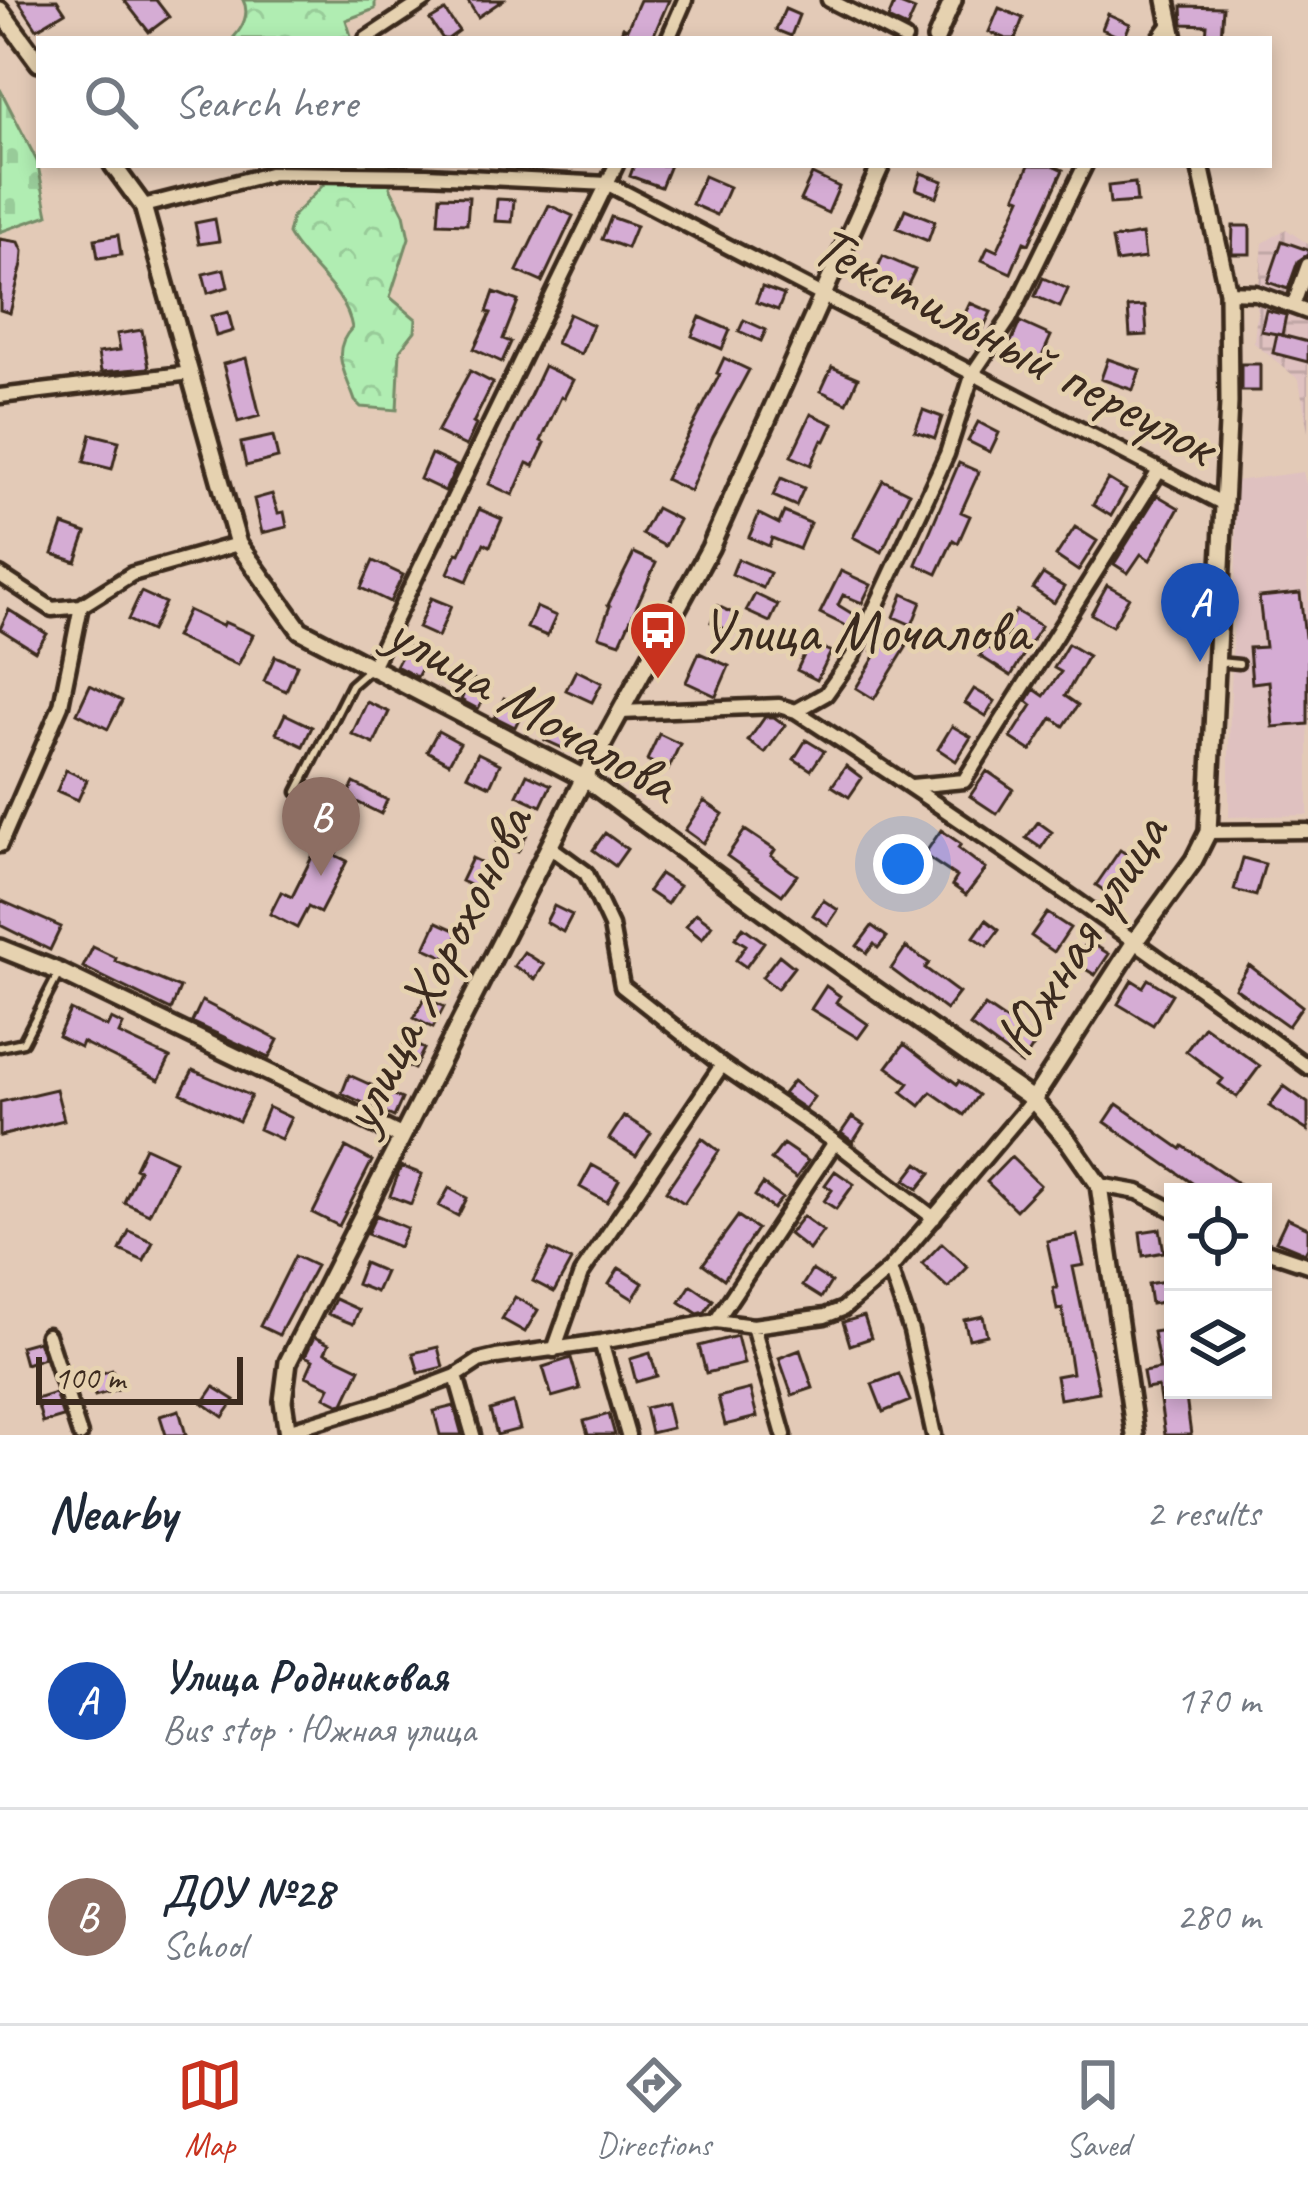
<!DOCTYPE html>
<html lang="en">
<head>
<meta charset="utf-8">
<style>
	:root { --surface:#fff; --page:#f2f2f3; --text:#1f2937; --muted:#747a83; --line:#e0e1e3; --accent:#c8321e }
	body { margin:0; font-family:Caveat,sans-serif; background:var(--page); color:var(--text) }
	.controls { position:absolute; right:36px; bottom:36px; display:grid; overflow:hidden; border-radius:0px; box-shadow:0 6px 18px #0003 }
	.controls button { width:108px; height:108px; display:grid; place-items:center; padding:0; border:0; border-bottom:3px solid var(--line); background:var(--surface); color:var(--text); font:60px sans-serif }
	.scale { position:absolute; left:36px; bottom:30px; width:207px; box-sizing:border-box; padding-left:12px; border:6px solid #3b2a1e; border-top:0; font-size:33px; line-height:42px; white-space:nowrap; color:#3b2a1e; -webkit-text-stroke:9px #e6d2b0; paint-order:stroke }
	.you { position:absolute; left:903px; top:864px; width:42px; height:42px; margin:-30px; border:9px solid #fff; border-radius:50%; background:#1a73e8; box-shadow:0 0 0 18px #1a73e833 }
	.badge { display:grid; place-items:center; width:78px; height:78px; border-radius:50%; background:var(--accent); color:#fff; font-size:39px; font-weight:700 }
	.pin { position:absolute; translate:-50% -99px; filter:drop-shadow(0 3px 6px #0008) }
	.pin::after { content:''; position:absolute; top:63px; width:42px; height:36px; background:inherit; clip-path:polygon(0 0,100% 0,50% 100%) }
	.list { margin:0; padding:0; list-style:none }
	h2 { display:flex; justify-content:space-between; align-items:center; height:156px; margin:0; padding:0 48px; font-size:51px }
	h2 small { font-size:39px; font-weight:400; color:var(--muted) }
	.list li { display:grid; grid-template-columns:78px 1fr auto; gap:36px; align-items:center; box-sizing:border-box; height:216px; padding:0 48px; border-top:3px solid var(--line) }
	.list b { display:block; font-size:45px; white-space:nowrap }
	.list p { margin:0; font-size:39px; white-space:nowrap; color:var(--muted) }
	.list em { font-size:39px; font-style:normal; color:var(--muted) }
	.icon { flex:none; width:66px; height:66px; fill:none; stroke:currentColor; stroke-width:2; stroke-linecap:round; stroke-linejoin:round }
	.map { position:relative; flex:none; width:1308px; height:1435px; overflow:hidden }
	.search { position:absolute; background:var(--surface); box-shadow:0 6px 18px #0003; left:36px; right:36px; top:36px; height:132px; display:flex; align-items:center; gap:30px; box-sizing:border-box; padding:0 42px; border-radius:0px; color:var(--muted); font-size:45px }
	.sheet { height:588px; background:var(--surface) }
	nav { display:flex; justify-content:space-around; align-items:center; box-sizing:border-box; height:168px; border-top:3px solid var(--line); background:var(--surface); font-size:33px; color:var(--muted) }
	nav a { display:grid; justify-items:center; gap:6px }
	nav .on { color:var(--accent) }
	.map>svg:first-child { display:block }
	.built { fill:#dfc1c0 }
	.industrial { fill:url(#industrial-grid) }
	.forest { fill:url(#forest-crowns); stroke:#768c68; stroke-width:3 }
	.cemetery { fill:url(#cemetery-stones); stroke:#768c68; stroke-width:3 }
	.building { fill:#d5acd4; stroke:#3b2a1e; stroke-width:3 }
	.lines { fill:none; stroke-linecap:round; stroke-linejoin:round }
	.service-casing { stroke:#3b2a1e; stroke-width:15 }
	.minor-casing { stroke:#3b2a1e; stroke-width:21 }
	.tertiary-casing { stroke:#3b2a1e; stroke-width:24 }
	.service { stroke:#e6d2b0; stroke-width:6 }
	.minor { stroke:#e6d2b0; stroke-width:12 }
	.tertiary { stroke:#e6d2b0; stroke-width:15 }
	.labels { text-anchor:middle; stroke-width:9; stroke-linejoin:round; paint-order:stroke }
	.street-label { font-size:60px; fill:#3b2a1e; stroke:#e6d2b0 }
	.poi-label { font-size:60px; fill:#3b2a1e; stroke:#e6d2b0; text-anchor:start }
</style>
</head>
<body>
<div class="map">
<svg width="1308" height="1435" viewBox="0 0 1308 1435">
	<defs>
		<pattern id="industrial-grid" width="8" height="8" patternUnits="userSpaceOnUse" patternTransform="scale(3)"><rect width="8" height="8" fill="#dfc1c0"/><path d="M0 4h8M4 0v8" fill="none" stroke="#c0a6a5"/></pattern>
		<pattern id="forest-crowns" width="20" height="18" patternUnits="userSpaceOnUse" patternTransform="scale(3)"><rect width="20" height="18" fill="#b0edb2"/><path d="M2 6a3 3 0 1 1 6 0M12 15a3 3 0 1 1 6 0" fill="none" stroke="#98cb99"/></pattern>
		<pattern id="cemetery-stones" width="16" height="16" patternUnits="userSpaceOnUse" patternTransform="scale(3)"><rect width="16" height="16" fill="#b0edb2"/><path d="M2 7V4a2 2 0 0 1 4 0v3zM10 15v-3a2 2 0 0 1 4 0v3z" fill="#98cb99"/></pattern>
	</defs>
	<rect width="100%" height="100%" fill="#e3cab7"/>
	<filter id="ink" filterUnits="userSpaceOnUse"><feTurbulence type="fractalNoise" baseFrequency=".00833" numOctaves="2"/><feDisplacementMap in="SourceGraphic" scale="24" xChannelSelector="R" yChannelSelector="G"/><feConvolveMatrix kernelMatrix="1 2 1 2 8 2 1 2 1" color-interpolation-filters="sRGB"/></filter>
	<g filter="url(#ink)">
		<path class="built" d="M1303,472L1308,491V815L1229,817V743L1236,558L1235,481Z"/>
		<path class="industrial" d="M1286,229L1308,244V432L1299,380L1254,343L1263,243Z"/>
		<path class="forest" d="M243,0H375V9L346,20L352,39H236L234,37C243,27 250,13 243,0Z
			M313,165H396L390,187L404,214L409,238L390,297L416,319L415,331L400,350L397,410L361,407L355,401C346,374 329,352 352,328C346,290 306,266 288,234L292,217L324,184Z"/>
		<path class="cemetery" d="M0,89L37,161L48,215L0,232Z"/>
		<path class="building" d="M18,0H57L65,12L37,29Z
			M124,0H156L169,17L149,32Z
			M467,0H503L478,17Z
			M640,0H669L652,39H619L623,27L627,29Z
			M895,2L915,10L907,28L888,19Z
			M1182,6L1223,7L1221,39H1206L1207,25L1183,24Z
			M999,8L1023,18L1015,39H1006L989,32Z
			M785,9L799,15L791,36L776,30Z
			M445,11L459,31L448,39H443L430,20Z
			M1108,14L1130,24L1124,39L1102,29Z
			M634,165H670L661,187L630,176Z
			M1029,165H1052L1063,170L1029,244L1024,242L1011,273L982,260L988,247L997,251L1021,198L1016,196Z
			M921,173L943,181L937,197L916,189Z
			M812,174L839,187L828,213L800,200Z
			M704,176L729,187L717,215L692,204Z
			M1135,183L1137,202L1110,204L1108,186Z
			M440,196L469,197L467,224L438,223Z
			M497,199L514,200L512,222L495,221Z
			M549,205L573,216L542,282L517,271Z
			M905,209L935,221L928,241L897,228Z
			M611,217L636,226L627,248L602,239Z
			M215,219L219,241L199,244L195,223Z
			M1233,226H1250V254H1232Z
			M1142,234L1145,258L1116,262L1112,239Z
			M118,235L121,255L98,258L95,239Z
			M0,239L19,242L23,251L22,264L10,313L0,310Z
			M1282,241L1308,250V255L1298,261L1288,289L1268,282Z
			M883,256L915,270L900,301L869,286Z
			M224,269L228,287L208,293L203,274Z
			M1043,278L1068,289L1060,307L1035,296Z
			M762,287L784,295L778,310L756,302Z
			M494,292L518,301L503,339L511,342L502,362L474,349L491,313L487,312Z
			M970,303L991,312L982,331L961,322Z
			M1145,306L1147,335L1130,336L1128,307Z
			M1266,310L1286,315L1282,335L1261,331Z
			M228,312L233,331L216,336L211,316Z
			M569,314L593,325L581,354L556,343Z
			M700,317L730,330L722,349L692,336Z
			M744,320L766,330L761,341L739,331Z
			M1020,322L1051,336L1038,365L1007,351Z
			M142,330L149,368L101,372L98,353L120,350L117,334Z
			M1277,334L1308,342V362L1273,353Z
			M246,358L260,416L238,422L223,364Z
			M724,358L749,370L713,437L690,491L665,479L720,374L717,373Z
			M1108,359L1140,370L1133,390L1101,379Z
			M1241,364H1260V391H1241Z
			M544,366L573,380L564,398L561,397L541,441L545,443L534,466L527,463L513,495L489,484Z
			M832,367L858,378L847,403L821,391Z
			M470,371L493,383L473,423L476,425L466,446L437,432Z
			M923,410L942,417L935,438L915,431Z
			M811,414L833,424L825,441L822,440L811,465L791,456Z
			M978,422L999,433L990,452L968,441Z
			M91,434L119,441L112,469L84,462Z
			M273,436L278,458L246,466L241,443Z
			M431,454L457,466L445,491L420,479Z
			M959,463L979,472L961,512L970,516L958,543L953,540L937,574L916,564Z
			M781,478L804,488L796,506L773,496Z
			M1108,479L1126,490L1111,516L1093,505Z
			M883,480L909,493L882,552L853,537Z
			M272,494L278,513L284,512L287,527L262,533L254,499Z
			M1157,495L1179,508L1150,560L1141,554L1128,573L1114,564Z
			M656,508L679,520L665,546L642,534Z
			M479,509L502,519L490,546L484,543L467,581L448,573L457,553L460,554Z
			M784,512L810,523L799,549L772,538L769,546L749,537L759,514L779,524Z
			M63,525L86,533L76,562L53,554Z
			M1075,527L1097,541L1078,571L1056,556Z
			M634,553L656,563L620,643L599,636L610,606L608,605Z
			M738,559L770,573L763,588L732,574Z
			M373,561L403,575L390,602L361,588Z
			M841,571L871,585L862,603L843,595L838,605L856,616L850,628L820,613Z
			M1043,574L1064,587L1054,603L1033,589Z
			M1107,585L1129,597L1112,626L1091,614Z
			M141,592L165,603L151,631L128,620Z
			M1300,593L1305,637H1308V724L1273,727L1269,681L1252,683L1249,648L1265,647L1259,597Z
			M755,594L778,605L770,622L746,611Z
			M903,594L921,602L912,625L894,617Z
			M431,598L451,606L438,637L418,628Z
			M718,606L741,617L733,633L711,622Z
			M536,607L556,616L547,636L527,628Z
			M9,610L47,634L35,651L0,629Z
			M188,610L222,626L224,622L253,635L238,665L175,637Z
			M1016,611L1041,626L1011,676L980,656L987,646L996,653L1009,633L1004,630Z
			M883,632L907,646L874,699L856,688L877,653L873,651Z
			M810,642L831,652L817,680L797,670Z
			M1068,644L1088,656L1065,696L1078,705L1064,726L1052,718L1031,751L1011,738L1032,705L1027,701L1034,689L1044,696L1061,672L1054,668Z
			M407,645L428,657L417,677L396,666Z
			M699,653L729,666L716,696L686,682Z
			M275,656L297,665L286,691L264,681Z
			M576,670L602,683L592,702L566,690Z
			M471,678L490,687L478,709L461,700Z
			M90,685L122,701L108,729L77,713Z
			M974,689L995,701L986,716L965,703Z
			M504,698L524,708L515,727L495,717Z
			M367,702L389,712L374,744L352,734Z
			M285,714L312,727L303,746L276,733Z
			M765,717H774L785,725L765,753L748,741Z
			M555,720L576,730L567,750L545,740Z
			M952,726L971,737L956,761L938,749Z
			M438,731L460,743L449,763L427,751Z
			M659,734L680,744L668,770L647,760Z
			M806,740L824,751L811,770L794,759Z
			M478,753L500,764L490,786L467,775Z
			M846,766L862,778L849,797L832,786Z
			M66,770L87,780L78,800L57,791Z
			M987,771L1013,789L997,814L970,796Z
			M527,774L551,785L541,806L517,795Z
			M354,783L387,800L381,814L347,797Z
			M704,801L723,814L703,843L685,830Z
			M318,818L346,833L335,855L347,861L320,913L308,907L297,928L270,914L281,892L292,897L317,847L306,841Z
			M508,820L529,830L518,852L497,842Z
			M1038,822L1052,832L1041,848L1026,838Z
			M745,830L775,850L771,856L797,875L782,895L727,856Z
			M941,830L961,844L958,848L986,869L966,895L952,885L957,877L924,855Z
			M605,833L627,849L615,866L593,850Z
			M1120,850L1141,863L1116,899L1096,885Z
			M472,858L491,867L480,890L461,881Z
			M1243,858L1265,864L1256,896L1234,890Z
			M660,874L679,886L667,904L648,891Z
			M0,900L61,927L50,950L0,925Z
			M823,900L838,910L828,925L813,915Z
			M554,906L572,915L563,932L546,922Z
			M696,913L712,925L702,939L686,926Z
			M1047,913L1070,928L1054,952L1031,936Z
			M986,920L999,930L987,946L974,937Z
			M437,922L459,932L447,958L425,948Z
			M872,926L887,937L878,948L874,944L867,953L857,946Z
			M743,927L764,942L746,967L736,960L746,945L735,938Z
			M1088,941L1109,954L1095,975L1074,962Z
			M93,947L116,958L115,961L180,988L171,1010L83,967Z
			M906,947L929,963L925,968L959,993L946,1010L891,969Z
			M524,952L544,965L535,979L514,966Z
			M779,955L794,967L777,989L762,977Z
			M1249,965L1302,1006L1288,1026L1235,988Z
			M1148,979L1172,994L1153,1025L1118,1004L1132,980L1143,987Z
			M826,986L840,996L836,1002L868,1024L858,1038L811,1009Z
			M425,997L444,1007L433,1028L414,1018Z
			M202,1001L278,1040L269,1058L192,1022Z
			M985,1006L1037,1041L1022,1064L970,1026Z
			M70,1010L107,1027L111,1019L123,1025L119,1034L170,1058L159,1080L82,1042L80,1047L58,1036Z
			M1204,1026L1260,1066L1237,1097L1219,1084L1223,1079L1186,1051Z
			M405,1040L424,1049L414,1069L395,1060Z
			M904,1044L957,1084L959,1081L978,1095L964,1115L931,1092L920,1106L902,1092L909,1083L887,1067Z
			M193,1070L251,1096L239,1121L181,1093Z
			M349,1075L402,1099L394,1117L342,1093Z
			M793,1081L814,1097L805,1109L783,1094Z
			M1284,1086L1308,1103V1131L1269,1106Z
			M56,1089L64,1120L0,1136V1102Z
			M1117,1104L1181,1149L1183,1146L1251,1192H1205L1105,1122Z
			M268,1107L291,1118L281,1139L259,1129Z
			M624,1116L651,1133L636,1156L609,1139Z
			M852,1117L864,1125L853,1142L841,1133Z
			M702,1138L719,1151L684,1203L666,1191Z
			M783,1144L808,1161L796,1178L771,1160Z
			M145,1147L175,1161L149,1214L124,1202L139,1170L135,1168Z
			M346,1147L372,1161L339,1226L313,1213Z
			M1011,1157L1040,1185L1016,1210L987,1182Z
			M918,1163L931,1173L918,1189L905,1180Z
			M592,1165L619,1180L607,1202L580,1187Z
			M401,1166L422,1174L411,1204L390,1196Z
			M835,1171L854,1184L836,1209L824,1201L832,1190L825,1185Z
			M763,1184L782,1198L773,1209L755,1196Z
			M449,1188L467,1198L458,1216L439,1206Z
			M376,1215L407,1228L399,1247L367,1234Z
			M738,1216L757,1229L724,1279L703,1264Z
			M803,1216L823,1231L809,1250L789,1234Z
			M1287,1218L1308,1228V1247L1305,1253L1276,1241Z
			M1160,1229L1164,1252L1143,1256L1140,1232Z
			M129,1231L153,1242L144,1261L120,1250Z
			M1077,1235L1084,1265L1073,1267L1099,1392L1060,1399L1056,1376L1072,1373L1062,1309L1057,1310L1053,1288H1057L1047,1241Z
			M942,1243L968,1267L948,1288L922,1264Z
			M549,1250L571,1261L554,1292L533,1281Z
			M295,1256L316,1266L279,1335L260,1326Z
			M364,1263L385,1272L376,1292L356,1284Z
			M619,1268L643,1283L633,1299L609,1284Z
			M812,1270L831,1282L821,1298L802,1286Z
			M1170,1280L1173,1300L1151,1304L1148,1284Z
			M691,1285L713,1300L705,1312L698,1314L680,1302Z
			M515,1297L538,1310L525,1332L502,1319Z
			M335,1299L359,1310L353,1324L328,1314Z
			M864,1316L871,1338L850,1345L843,1322Z
			M983,1316L987,1335L969,1339L964,1320Z
			M1173,1329V1390H1185L1191,1435H1165L1158,1387L1146,1389L1143,1372L1160,1369L1153,1332Z
			M737,1336L744,1364L706,1373L699,1346Z
			M314,1337L329,1344L325,1352L360,1369L344,1403L339,1404L325,1397L330,1387L306,1376L313,1360L305,1356Z
			M38,1341L44,1358L25,1364L20,1346Z
			M438,1347L443,1367L419,1373L413,1353Z
			M800,1350L813,1388L792,1395L779,1358Z
			M650,1353L657,1376L636,1382L630,1359Z
			M571,1358L580,1389L552,1397L543,1367Z
			M112,1370L118,1389L95,1396L89,1377Z
			M899,1374L910,1401L883,1412L872,1384Z
			M214,1387L235,1400L223,1417L203,1403Z
			M750,1389L757,1417L725,1425L718,1397Z
			M55,1393L63,1417L43,1423L36,1399Z
			M513,1403L520,1429L497,1435L490,1410Z
			M666,1403L672,1428L651,1433L645,1408Z
			M454,1406L462,1435H440L434,1411Z
			M179,1410L186,1435H166L160,1416Z
			M609,1414L615,1435H588L584,1421Z"/>
		<g class="lines">
			<defs>
				<path id="service" d="M1219,662L1239,664
					M332,812L297,792L351,685L368,670
					M0,1047L23,1042L58,975"/>
				<path id="minor" d="M829,0L905,39
					M366,39L425,0
					M668,39L685,0
					M1159,39L1171,23
					M143,206L273,173L427,175L608,184L1222,503
					M1228,292L1256,293L1308,312
					M1293,306L1308,265
					M0,396L191,373
					M0,575L52,609L81,606
					M372,667L616,165
					M796,711L826,694L853,656L947,454L973,373L1009,320L1085,165
					M621,712L779,706L796,711C970,824 1140,943 1308,1067
					M912,786L964,781L1159,471
					M1208,832L1308,831
					M0,845L61,705L81,606L132,574L238,544
					M549,846L586,873L611,926L622,986L722,1065L835,1142L934,1218
					M1099,1185L1138,1192L1173,1210
					M1263,1250L1308,1265
					M890,1269L911,1331L934,1435
					M716,1321L835,1142
					M753,1326L784,1435
					M47,1335L80,1435
					M601,1342L628,1435
					M554,1350L581,1274L722,1065
					M456,1376L473,1435
					M287,1431L406,1395L456,1376L479,1361L496,1357L601,1342L716,1321L753,1326L825,1316L843,1309L890,1269L1033,1100"/>
				<path id="tertiary" d="M1166,0L1174,39
					M0,10L39,63
					M936,39L953,0
					M113,165L143,206L238,544L300,630L584,778L808,943L1033,1100L1069,1142L1099,1185L1135,1435
					M0,948L60,972L402,1137
					M1033,1100L1136,940L1194,860L1208,832L1229,403L1228,292L1200,165
					M288,1435L283,1401L288,1362L584,778L710,548L881,165"/>
			</defs>
			<use href="#service" class="service-casing"/>
			<use href="#minor" class="minor-casing"/>
			<use href="#tertiary" class="tertiary-casing"/>
			<use href="#service" class="service"/>
			<use href="#minor" class="minor"/>
			<use href="#tertiary" class="tertiary"/>
		</g>
	</g>
	<defs>
		<symbol id="bus-pin" viewBox="-11 -11 22 30"><path d="M0 17L-7.5 6A9.5 9.5 0 1 1 7.5 6Z" fill="#c8321e" stroke="#e6d2b0"/><path d="M-5-6H5V4H4V6H2V4H-2V6H-4V4H-5ZM-3.5-4V0h7V-4ZM-3.5 1.2v1.5H-2V1.2ZM2 1.2v1.5H3.5V1.2Z" fill="#fff"/></symbol>
	</defs>
	<g fill-rule="evenodd">
		<use href="#bus-pin" x="625" y="597" width="66" height="90"/>
	</g>
	<g class="labels">
		<g class="street-label">
			<text transform="translate(1015 344) rotate(28)" y="21">Текстильный переулок</text>
			<text transform="translate(533 706) rotate(30)" y="21">улица Мочалова</text>
			<text transform="translate(1080 934) rotate(-58)" y="21">Южная улица</text>
			<text transform="translate(434 968) rotate(-63)" y="21">улица Хорохонова</text>
		</g>
		<g class="poi-label">
			<text x="700" y="651">Улица Мочалова</text>
		</g>
	</g>
</svg>
<div class="controls">
<button><svg class="icon" aria-label="locate" viewBox="0 0 24 24"><circle cx="12" cy="12" r="6"/><path d="M12 2v4M12 18v4M2 12h4M18 12h4"/></svg></button>
<button><svg class="icon" aria-label="layers" viewBox="0 0 24 24"><path d="M12 4l9 5-9 5-9-5zM3 14l9 5 9-5"/></svg></button>
</div>
<div class="scale">100 m</div>
<div class="you"></div>
<div class="pin badge" style="left:1200px;top:662px;background:#1a4fb4">A</div>
<div class="pin badge" style="left:321px;top:876px;background:#8d6e63">B</div>
<div class="search"><svg class="icon" aria-label="search" viewBox="0 0 24 24"><circle cx="10" cy="10" r="6"/><path d="M15 15l6 6"/></svg>Search here</div>
</div>
<section class="sheet">
<h2>Nearby<small>2 results</small></h2>
<ul class="list">
<li><span class="badge" style="background:#1a4fb4">A</span><div><b>Улица Родниковая</b><p>Bus stop · Южная улица</p></div><em>170 m</em></li>
<li><span class="badge" style="background:#8d6e63">B</span><div><b>ДОУ №28</b><p>School</p></div><em>280 m</em></li>
</ul>
</section>
<nav>
<a class="on"><svg class="icon" aria-label="map" viewBox="0 0 24 24"><path d="M3 6l6-2 6 2 6-2v14l-6 2-6-2-6 2zM9 4v14M15 6v14"/></svg>Map</a>
<a><svg class="icon" aria-label="directions" viewBox="0 0 24 24"><path d="M12 3l9 9-9 9-9-9zM9 14v-3h6M13 9l2 2-2 2"/></svg>Directions</a>
<a><svg class="icon" aria-label="saved" viewBox="0 0 24 24"><path d="M7 4h10v16l-5-4-5 4z"/></svg>Saved</a>
</nav>
</body>
</html>
